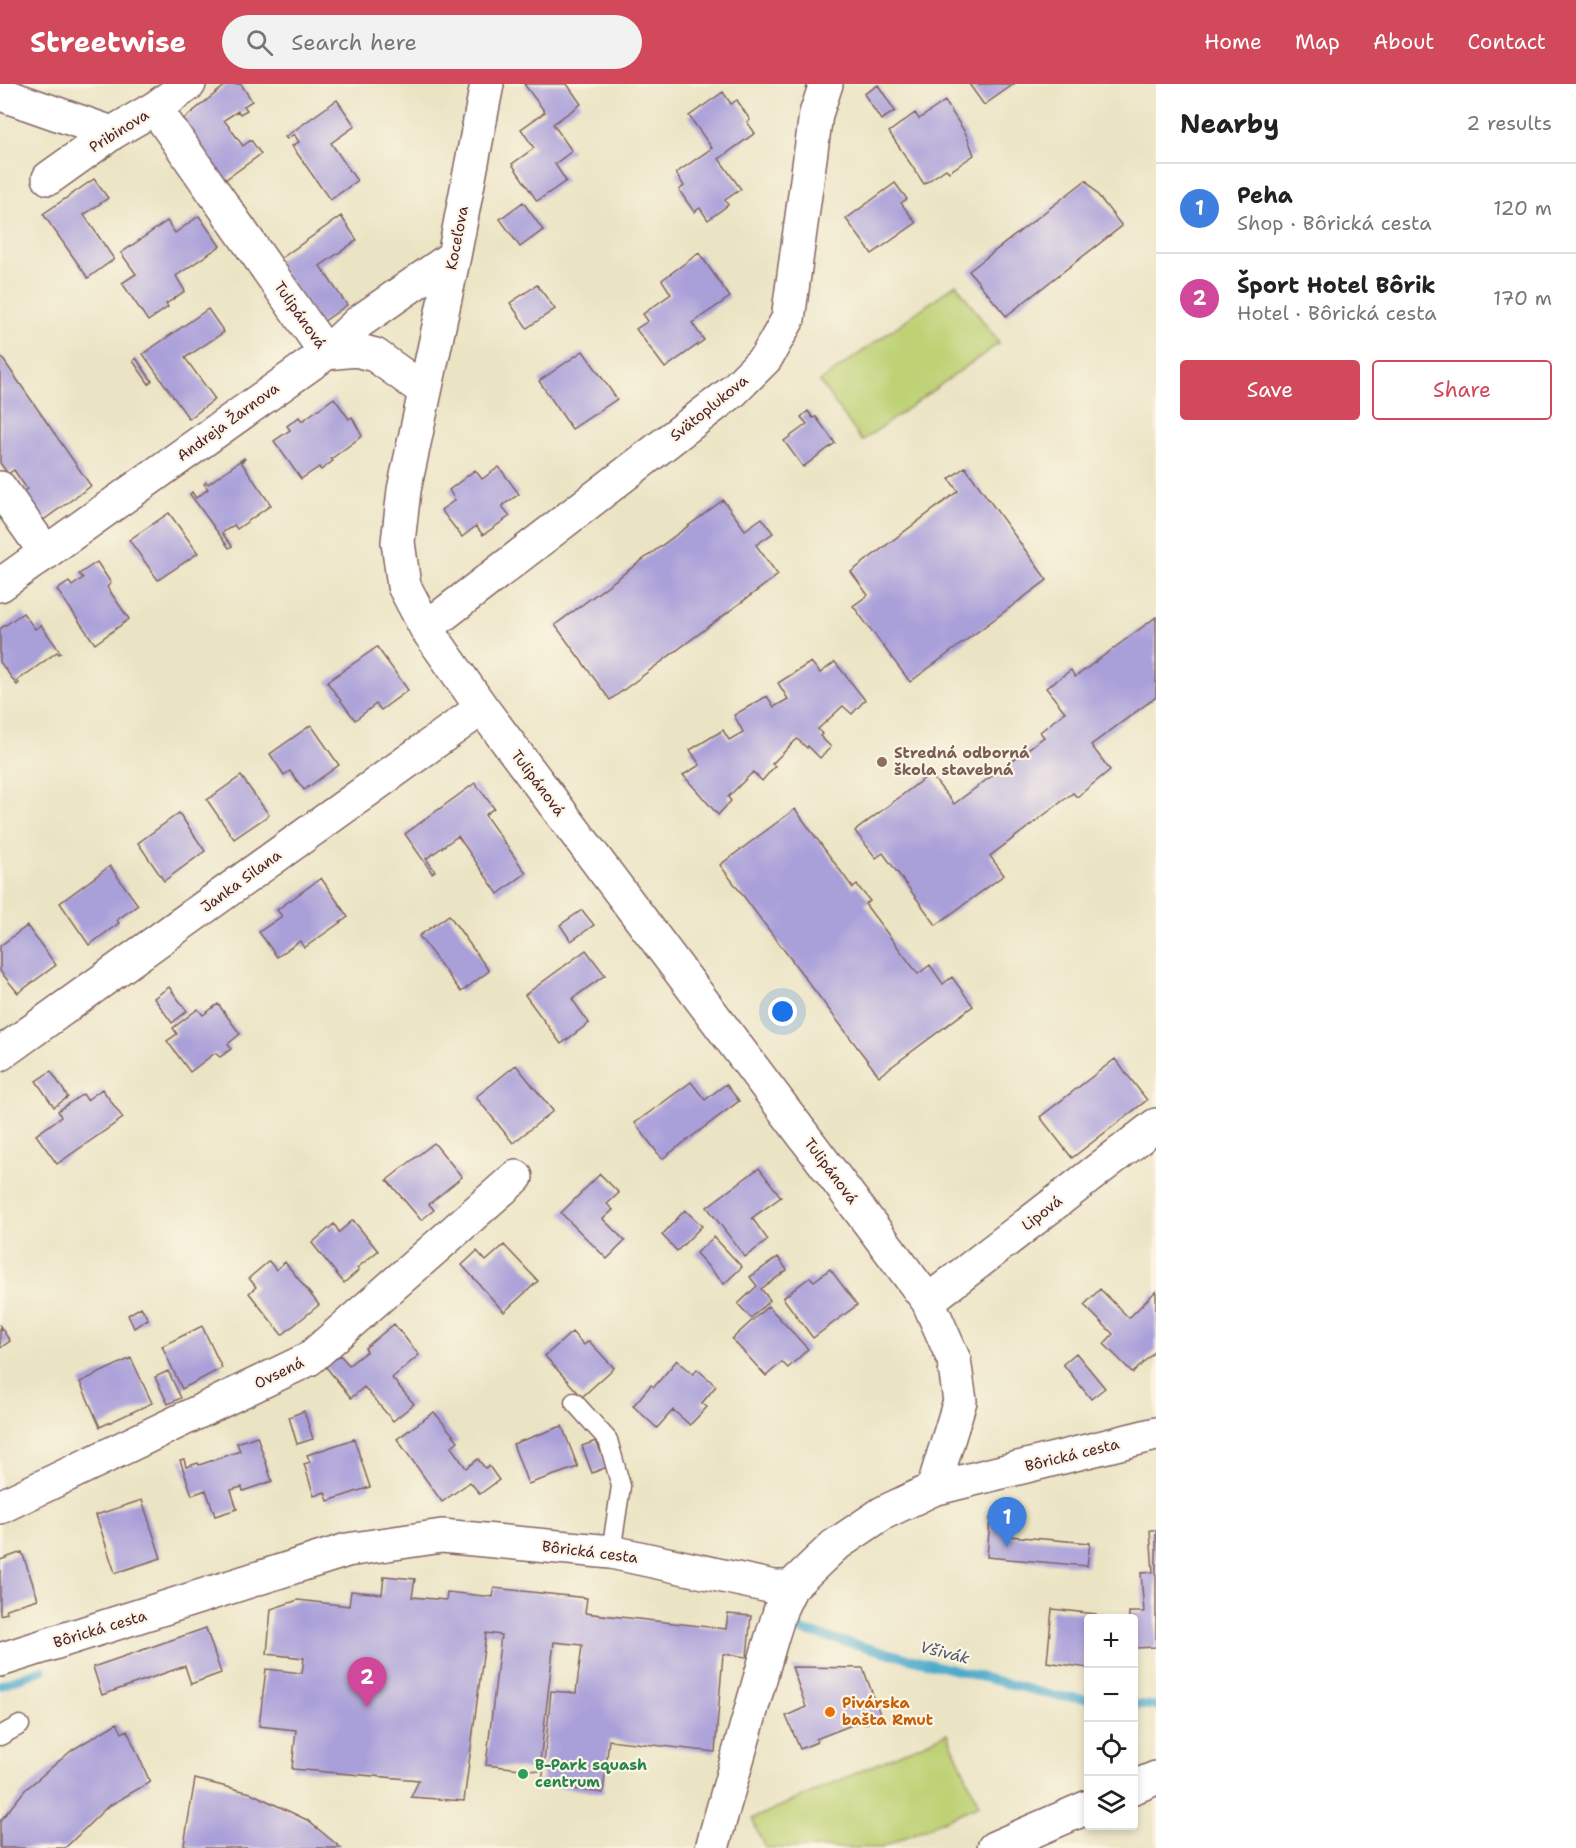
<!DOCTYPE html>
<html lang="en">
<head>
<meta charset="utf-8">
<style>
	:root { --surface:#fff; --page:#f2f2f2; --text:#222; --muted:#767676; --line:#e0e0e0; --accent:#d1495b }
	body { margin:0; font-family:"Shantell Sans",sans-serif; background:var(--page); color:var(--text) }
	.controls { position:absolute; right:18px; bottom:18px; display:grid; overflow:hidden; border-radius:6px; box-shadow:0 3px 9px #0003 }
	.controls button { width:54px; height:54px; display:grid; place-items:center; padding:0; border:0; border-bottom:2px solid var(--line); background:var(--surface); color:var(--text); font:30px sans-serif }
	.you { position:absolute; left:783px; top:928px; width:21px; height:21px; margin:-15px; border:4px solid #fff; border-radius:50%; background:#1a73e8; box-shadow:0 0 0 9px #1a73e833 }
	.badge { display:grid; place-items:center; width:39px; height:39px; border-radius:50%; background:var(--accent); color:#fff; font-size:20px; font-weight:700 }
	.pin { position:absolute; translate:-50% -50px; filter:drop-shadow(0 2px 3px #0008) }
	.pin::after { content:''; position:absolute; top:32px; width:21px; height:18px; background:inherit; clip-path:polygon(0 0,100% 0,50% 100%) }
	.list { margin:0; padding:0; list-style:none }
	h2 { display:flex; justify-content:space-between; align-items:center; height:78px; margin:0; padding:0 24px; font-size:26px }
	h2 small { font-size:20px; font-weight:400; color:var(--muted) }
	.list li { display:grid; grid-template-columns:39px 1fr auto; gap:18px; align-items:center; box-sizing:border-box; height:90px; padding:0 24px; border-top:2px solid var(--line) }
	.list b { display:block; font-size:22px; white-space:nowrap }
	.list p { margin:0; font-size:20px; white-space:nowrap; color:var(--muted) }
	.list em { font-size:20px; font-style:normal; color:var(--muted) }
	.actions { display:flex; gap:12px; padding:18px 24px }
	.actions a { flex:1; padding:14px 0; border:2px solid var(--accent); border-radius:6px; text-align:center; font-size:21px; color:var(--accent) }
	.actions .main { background:var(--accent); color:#fff }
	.icon { flex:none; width:33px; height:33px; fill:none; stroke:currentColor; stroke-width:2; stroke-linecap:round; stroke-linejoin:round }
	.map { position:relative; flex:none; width:1156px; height:1764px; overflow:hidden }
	header { display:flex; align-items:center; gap:36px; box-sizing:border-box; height:84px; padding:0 30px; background:var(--accent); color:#fff }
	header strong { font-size:28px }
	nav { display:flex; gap:33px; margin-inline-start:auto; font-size:21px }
	.search { width:420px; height:54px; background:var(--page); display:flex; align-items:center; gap:15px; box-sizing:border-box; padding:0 21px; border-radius:33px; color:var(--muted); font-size:22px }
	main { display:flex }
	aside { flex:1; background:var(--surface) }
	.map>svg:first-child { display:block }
	.green { fill:#bed175; stroke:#847850; stroke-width:1.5 }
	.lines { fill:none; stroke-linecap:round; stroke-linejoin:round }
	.stream { stroke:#4eaacc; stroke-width:9 }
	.building { fill:#a99fd9 }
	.lane-casing { stroke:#826461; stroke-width:21 }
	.street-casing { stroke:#826461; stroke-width:36 }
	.lane { stroke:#fff; stroke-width:18 }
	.street { stroke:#fff; stroke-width:33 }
	.education-dot { fill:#8d6e63; stroke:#fcf5e5; stroke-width:2 }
	.food-dot { fill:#e8710a; stroke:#fcf5e5; stroke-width:2 }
	.leisure-dot { fill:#2e9e5b; stroke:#fcf5e5; stroke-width:2 }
	.labels { text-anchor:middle; stroke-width:4.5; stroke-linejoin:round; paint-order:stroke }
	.street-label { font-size:15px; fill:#4a1f2b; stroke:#fcf5e5 }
	.education-label { font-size:15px; font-weight:bold; fill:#785e54; stroke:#fcf5e5; text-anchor:start }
	.food-label { font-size:15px; font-weight:bold; fill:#c56008; stroke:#fcf5e5; text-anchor:start }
	.leisure-label { font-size:15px; font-weight:bold; fill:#27864d; stroke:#fcf5e5; text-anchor:start }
	.water-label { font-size:16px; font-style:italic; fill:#4c576b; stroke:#fcf5e5 }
</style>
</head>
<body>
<header>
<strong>Streetwise</strong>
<div class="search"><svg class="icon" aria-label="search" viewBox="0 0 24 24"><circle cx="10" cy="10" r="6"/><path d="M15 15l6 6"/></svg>Search here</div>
<nav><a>Home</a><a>Map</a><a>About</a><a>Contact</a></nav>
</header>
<main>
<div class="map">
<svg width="1156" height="1764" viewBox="0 0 1156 1764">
	<rect width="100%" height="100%" fill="#fcf5e5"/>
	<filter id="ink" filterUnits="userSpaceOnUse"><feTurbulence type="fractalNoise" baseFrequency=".0167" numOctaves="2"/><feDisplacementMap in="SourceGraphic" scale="12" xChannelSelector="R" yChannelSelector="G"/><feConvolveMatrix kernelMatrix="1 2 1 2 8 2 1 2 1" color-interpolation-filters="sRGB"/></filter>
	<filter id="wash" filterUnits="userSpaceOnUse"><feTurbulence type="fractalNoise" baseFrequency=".008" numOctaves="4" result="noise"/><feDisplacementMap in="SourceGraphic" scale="24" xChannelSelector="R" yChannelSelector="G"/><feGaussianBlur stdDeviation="1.35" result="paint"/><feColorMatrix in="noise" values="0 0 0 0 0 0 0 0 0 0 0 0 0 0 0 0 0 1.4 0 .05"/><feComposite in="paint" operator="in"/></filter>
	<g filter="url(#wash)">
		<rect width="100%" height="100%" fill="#ebe4c4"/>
		<path class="green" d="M956,200L999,259L862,357L820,298Z
			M947,1649L979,1721L881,1764H765L752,1735Z"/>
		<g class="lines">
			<path class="stream" d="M795,1545L1055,1612L1088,1615
				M0,1601L42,1586
				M1134,1620L1156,1622"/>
		</g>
		<g id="blocks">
			<path class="building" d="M227,0H241L252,17L244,22L247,26L240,30L238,27L224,36L243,62L251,56L261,70L222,98L180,38Z
				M524,0H567L581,20L553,40L572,67L555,80L566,97L537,117L512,80L534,64L521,45L545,28Z
				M969,0H1014L984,21Z
				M878,1L895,27L881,36L864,10Z
				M723,8L731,20L737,16L750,36L747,38L755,49L719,75L741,105L725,116L728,121L708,136L700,124L694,128L679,106L684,102L676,89L712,64L689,32Z
				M337,16L355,42L331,59L357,97L330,116L292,62L299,58L294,50L287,55L285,53Z
				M945,17L966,50L974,71L949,88L946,85L924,100L889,48L915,29L919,35Z
				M94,95L108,114L84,131L114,175L88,194L43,130Z
				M1086,96L1122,142L1006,232L969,187Z
				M895,99L907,115L901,119L916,139L872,170L846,135Z
				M523,118L543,146L520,163L500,135Z
				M199,132L220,162L176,192L185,207L166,220L168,223L148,237L122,199L136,190L121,169L167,137L175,149Z
				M341,132L357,156L320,182L347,221L320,240L276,178Z
				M699,169L730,213L692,239L704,256L665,284L636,245L648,237L643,230L671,210L662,196Z
				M537,201L555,225L527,244L510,219Z
				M208,225L224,248L185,274L215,315L189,335L143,270Z
				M583,267L617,315L572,345L539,297Z
				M0,271L91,402L42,437L21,409L27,405L14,386L8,390L0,379Z
				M136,274L152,297L149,300L133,277Z
				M334,314L349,335L352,333L362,352L331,375L333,377L321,386L319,383L301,395L274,357L290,346L287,342L299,333L302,337Z
				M808,327L813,334L816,333L835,359L803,383L784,357L807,340L801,333Z
				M244,374L245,375L241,378L271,421L237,445L234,441L222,449L232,462L229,464L190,410L192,408L196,414L208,405L204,400L206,398L208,400Z
				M499,383L519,410L502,422L510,432L483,451L476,442L462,453L441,426L455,416L449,406L475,386L482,395Z
				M965,383L1047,496L910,598L853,522L868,511L851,488L958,407L949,395Z
				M723,416L745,446L762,434L773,449L756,461L778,491L610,616L555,541Z
				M169,429L198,469L158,496L129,456Z
				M97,478L111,499L107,503L129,535L95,560L57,506L69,498L72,502L83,494L79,490Z
				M23,529L35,545L41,541L61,569L59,570L57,568L17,597L19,599L17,601L0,578V545Z
				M1156,533V613L1091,661L1110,686L1077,713L1073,709L990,772L1004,791L936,841L883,769L876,774L855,747L930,690L954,720L1044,653L1040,648L1065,628L1046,604L1071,586L1075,593Z
				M377,563L408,606L381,626L376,620L355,636L327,598Z
				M811,578L820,589L835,578L865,616L852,630L843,622L818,645L822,650L820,652L831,663L820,674L808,662L807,664L797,655L772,680L775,682L762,697L753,688L728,713L731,717L718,731L683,691L700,681L690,666L723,646L729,656L743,648L734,631L767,612L774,623L788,615L778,599Z
				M311,641L339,681L304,706L290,687L284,691L270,670Z
				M241,692L269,731L234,755L207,716Z
				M475,699L494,724L485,731L526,789L498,810L458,752L426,775L435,787L432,789L405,750Z
				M795,725L853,804L857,801L870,817L865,820L918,890L930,881L943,900L952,893L973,922L879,992L720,781Z
				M179,729L205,767L164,797L138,759Z
				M110,782L138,821L117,836L119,839L89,861L60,819Z
				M321,794L348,833L304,864L300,857L277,873L259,848L282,832L277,826Z
				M582,826L594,841L571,857L560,841Z
				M449,831L489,887L461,908L419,852Z
				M27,842L56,881L18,909L0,887V862Z
				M586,866L605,891L572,915L589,939L561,960L525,911Z
				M169,903L187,927L172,939L154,914Z
				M218,920L240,950L228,960L231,965L220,973L215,969L190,988L167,957L177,950L173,944L198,925L203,931Z
				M1115,975L1147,1016L1072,1074L1040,1033Z
				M516,981L553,1027L513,1059L476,1013Z
				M51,987L68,1013L54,1023L36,997Z
				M691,998L705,1016L726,1000L739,1017L662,1075L635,1039Z
				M102,1005L123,1034L57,1080L36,1051L61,1033L58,1027L83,1010L87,1016Z
				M434,1059L462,1093L429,1120L434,1126L421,1136L387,1096Z
				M759,1084L781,1113L752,1134L768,1156L745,1173L707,1123Z
				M600,1090L619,1109L607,1120L613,1126L603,1135L625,1157L607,1175L561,1129Z
				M685,1126L702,1142L677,1167L662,1151Z
				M353,1136L378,1167L357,1184L359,1186L344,1199L312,1159L334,1140L339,1148Z
				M714,1153L742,1183L724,1200L696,1169Z
				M504,1161L538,1197L504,1228L462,1181L477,1167L486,1177Z
				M778,1173L787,1186L761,1205L770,1216L751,1234L738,1220L757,1202L750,1193Z
				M269,1177L276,1186L285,1178L319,1221L282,1251L249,1209L256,1203L249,1194Z
				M830,1185L857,1221L813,1254L783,1214L810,1193L814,1197Z
				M1100,1205L1129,1234L1156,1207V1266L1133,1289L1104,1260L1113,1250L1084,1221Z
				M768,1222L808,1265L788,1284L782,1278L766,1292L732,1255Z
				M141,1223L148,1235L134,1244L128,1231Z
				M394,1240L419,1271L392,1294L414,1320L393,1337L364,1303L351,1314L326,1283L340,1271L349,1281L367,1267L365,1264Z
				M0,1242L10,1257L0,1264Z
				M202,1242L222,1284L182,1305L162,1262Z
				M572,1248L584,1261L589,1257L614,1284L582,1313L545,1272Z
				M1076,1269L1105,1304L1091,1315L1063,1280Z
				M131,1274L152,1319L100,1343L80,1298Z
				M677,1276L693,1290L697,1285L716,1302L702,1319L707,1323L690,1341L673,1326L657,1344L633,1322L651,1301L654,1303Z
				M168,1287L181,1314L168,1320L155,1293Z
				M304,1327L313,1355L297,1360L289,1333Z
				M434,1328L458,1357L451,1363L466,1384L478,1375L485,1384L489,1382L499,1396L480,1410L470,1398L442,1418L397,1355Z
				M562,1342L578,1383L528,1400L513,1360Z
				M257,1352L272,1397L243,1407L242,1403L231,1406L237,1425L215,1432L206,1406L192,1411L180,1376L184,1375L186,1383L198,1379L199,1381L240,1367L237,1359Z
				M354,1355L370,1403L328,1417L325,1408L314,1412L304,1380L310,1378L307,1371Z
				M596,1357L607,1383L592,1389L582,1362Z
				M142,1416L161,1474L115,1489L96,1431Z
				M990,1434L1009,1436L1008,1452L1090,1459L1087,1482L987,1473Z
				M1150,1446H1156V1563L1134,1564V1534H1129V1528H1144L1141,1489L1153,1488Z
				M22,1468L38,1515L6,1525L7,1529L0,1531V1476Z
				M384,1492L415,1495L412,1513L446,1516L447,1508L493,1513L494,1504L587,1514L585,1529L726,1545L728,1530L751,1532L747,1573L723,1570L715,1668L609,1656L603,1709L542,1701L551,1607L576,1609L582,1561L554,1558L539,1687L486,1681L501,1551L486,1549L464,1717L411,1713L419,1696L292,1685L296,1646L259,1642L266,1585L302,1589L304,1574L267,1570L271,1525L298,1516L349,1522L351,1507L382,1510Z
				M1052,1525L1096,1530V1534H1088V1584L1047,1578Z
				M206,1544L221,1589L191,1600L185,1582L102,1611L93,1583Z
				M792,1583L863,1584L881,1633L864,1640L862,1637L816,1655L817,1658L800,1665L786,1632L806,1623Z
				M117,1639L122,1649L127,1646L150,1698L107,1723L65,1764H0V1737L25,1706L72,1666Z
				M195,1695L251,1709L307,1736L341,1764H197L184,1761Z"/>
		</g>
	</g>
	<g filter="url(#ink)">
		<use href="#blocks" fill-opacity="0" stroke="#826461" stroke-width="1.5"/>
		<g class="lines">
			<defs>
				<path id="lane" d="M574,1318L608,1356L621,1402L611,1468
					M0,1652L20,1641"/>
				<path id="street" d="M487,0L454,172L404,406L398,458L404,502L426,544L482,624L928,1217L954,1276L960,1317L933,1405
					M9,13L112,49
					M155,24L326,269
					M49,94L112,49L155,24L189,0
					M326,269L356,266L375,271L425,307
					M0,404L46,469
					M0,501L326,269L359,238L454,172
					M426,544L733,307L766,274L788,235L816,30L826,0
					M0,970L482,624
					M928,1217L1156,1041
					M0,1423L309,1275L516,1093
					M0,1576L347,1466L442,1452L611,1468L774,1503H791L834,1462L883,1429L933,1405L1156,1350
					M1134,1703L1156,1694
					M712,1764L771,1556L781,1524L791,1503
					M994,1764L1088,1723"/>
			</defs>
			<use href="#lane" class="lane-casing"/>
			<use href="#street" class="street-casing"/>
			<use href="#lane" class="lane"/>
			<use href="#street" class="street"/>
		</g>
	</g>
	<circle class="education-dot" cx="882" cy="678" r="6"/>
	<circle class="food-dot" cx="830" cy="1628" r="6"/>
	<circle class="leisure-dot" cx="523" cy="1690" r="6"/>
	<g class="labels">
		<g class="street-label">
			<text transform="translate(119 47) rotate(-32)" y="5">Pribinova</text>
			<text transform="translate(457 154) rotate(-79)" y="5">Koceľova</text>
			<text transform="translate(300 231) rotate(55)" y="5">Tulipánová</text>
			<text transform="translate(709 324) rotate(-39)" y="5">Svätoplukova</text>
			<text transform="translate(228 338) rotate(-36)" y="5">Andreja Žarnova</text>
			<text transform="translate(538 699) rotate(53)" y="5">Tulipánová</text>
			<text transform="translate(241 797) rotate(-36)" y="5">Janka Silana</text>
			<text transform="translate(831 1087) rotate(53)" y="5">Tulipánová</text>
			<text transform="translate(1042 1129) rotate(-38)" y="5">Lipová</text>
			<text transform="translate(279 1289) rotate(-26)" y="5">Ovsená</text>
			<text transform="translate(1072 1371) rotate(-14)" y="5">Bôrická cesta</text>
			<text transform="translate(590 1468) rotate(7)" y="5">Bôrická cesta</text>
			<text transform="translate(100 1545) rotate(-17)" y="5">Bôrická cesta</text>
		</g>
		<g class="education-label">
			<text x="894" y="674">Stredná odborná<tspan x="894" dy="17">škola stavebná</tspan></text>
		</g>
		<g class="food-label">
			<text x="842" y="1624">Pivárska<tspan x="842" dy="17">bašta Rmut</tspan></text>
		</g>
		<g class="leisure-label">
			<text x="535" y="1686">B-Park squash<tspan x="535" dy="17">centrum</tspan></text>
		</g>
		<g class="water-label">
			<text transform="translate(945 1568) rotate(14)" y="6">Všivák</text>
		</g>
	</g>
</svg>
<div class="controls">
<button>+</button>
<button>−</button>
<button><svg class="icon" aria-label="locate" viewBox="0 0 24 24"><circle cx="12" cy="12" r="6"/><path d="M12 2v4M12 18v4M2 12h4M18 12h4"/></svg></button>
<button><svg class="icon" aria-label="layers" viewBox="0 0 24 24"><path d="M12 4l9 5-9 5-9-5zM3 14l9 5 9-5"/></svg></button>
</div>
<div class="you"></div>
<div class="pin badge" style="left:1007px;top:1463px;background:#3f7fe0">1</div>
<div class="pin badge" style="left:367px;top:1623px;background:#d1479c">2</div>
</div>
<aside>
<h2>Nearby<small>2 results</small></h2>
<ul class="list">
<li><span class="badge" style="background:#3f7fe0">1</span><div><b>Peha</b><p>Shop · Bôrická cesta</p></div><em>120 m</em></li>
<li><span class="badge" style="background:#d1479c">2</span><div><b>Šport Hotel Bôrik</b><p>Hotel · Bôrická cesta</p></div><em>170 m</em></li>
</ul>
<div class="actions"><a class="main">Save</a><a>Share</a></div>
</aside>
</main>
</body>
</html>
